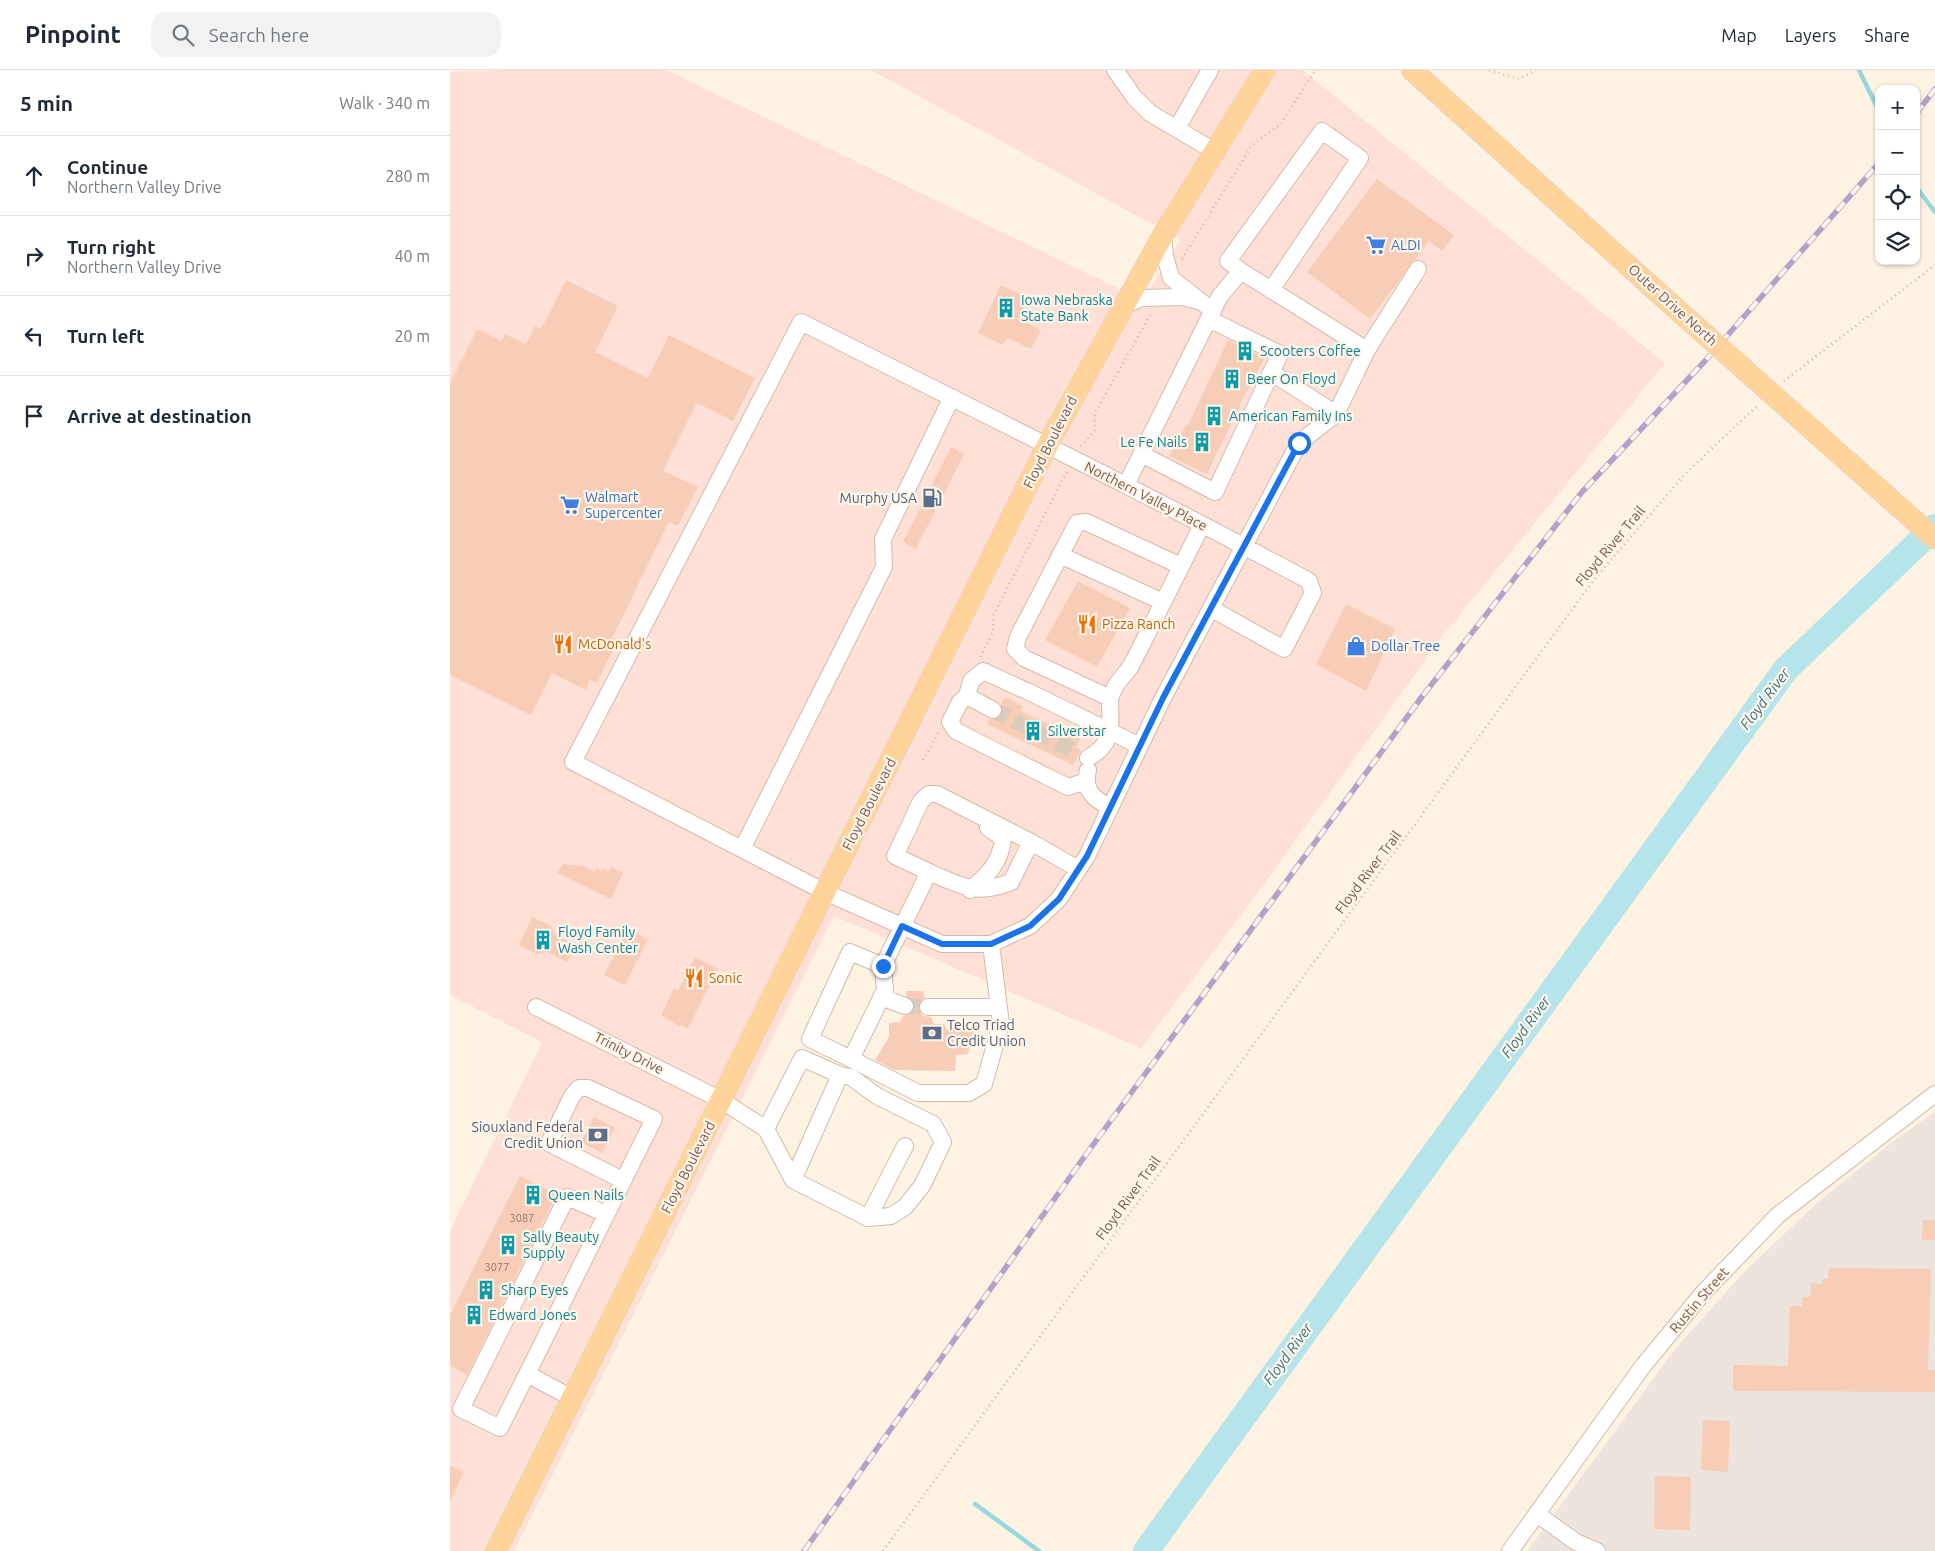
<!DOCTYPE html>
<html lang="en">
<head>
<meta charset="utf-8">
<style>
	:root { --surface:#fff; --page:#f2f2f3; --text:#1f2937; --muted:#747a83; --line:#e0e1e3 }
	body { margin:0; font-family:Ubuntu,sans-serif; background:var(--page); color:var(--text) }
	.controls { position:absolute; right:15px; top:15px; display:grid; overflow:hidden; border-radius:10px; box-shadow:0 1px 4px #0004 }
	.controls button { width:45px; height:45px; display:grid; place-items:center; padding:0; border:0; border-bottom:1px solid var(--line); background:var(--surface); color:var(--text); font:25px sans-serif }
	.stop { position:absolute; width:15px; height:15px; margin:-11px; border:4px solid #1a73e8; border-radius:50%; background:#fff }
	.stop.end { background:#1a73e8; border-color:#fff; box-shadow:0 1px 5px #0008 }
	.list { margin:0; padding:0; list-style:none }
	h2 { display:flex; justify-content:space-between; align-items:center; height:65px; margin:0; padding:0 20px; font-size:21px }
	h2 small { font-size:16px; font-weight:400; color:var(--muted) }
	.list li { display:grid; grid-template-columns:32px 1fr auto; gap:15px; align-items:center; box-sizing:border-box; height:80px; padding:0 20px; border-top:1px solid var(--line) }
	.list b { display:block; font-size:19px; white-space:nowrap }
	.list p { margin:0; font-size:16px; white-space:nowrap; color:var(--muted) }
	.list em { font-size:16px; font-style:normal; color:var(--muted) }
	.icon { flex:none; width:28px; height:28px; fill:none; stroke:currentColor; stroke-width:2; stroke-linecap:round; stroke-linejoin:round }
	.map { position:relative; flex:none; width:1485px; height:1481px; overflow:hidden }
	header { display:flex; align-items:center; gap:30px; box-sizing:border-box; height:70px; padding:0 25px; background:var(--surface); border-bottom:1px solid var(--line) }
	header strong { font-size:24px }
	nav { display:flex; gap:28px; margin-inline-start:auto; font-size:18px }
	.search { width:350px; height:45px; background:var(--page); display:flex; align-items:center; gap:12px; box-sizing:border-box; padding:0 18px; border-radius:15px; color:var(--muted); font-size:19px }
	main { display:flex }
	aside { flex:1; background:var(--surface) }
	.map>svg:first-child { display:block }
	.commercial { fill:#ffe0d6 }
	.industrial { fill:#ede4de }
	.lines { fill:none; stroke-linecap:round; stroke-linejoin:round }
	.stream { stroke:#9ad6dd; stroke-width:4.5 }
	.river { stroke:#b5e5ea; stroke-width:26 }
	.building { fill:#f7cdb7 }
	.minor-tunnel { stroke:#ddcbbb; stroke-width:16; stroke-dasharray:16 8; stroke-linecap:butt }
	.minor-casing { stroke:#d3baaa; stroke-width:18 }
	.major-casing { stroke:#dcd3cf; stroke-width:22 }
	.path { stroke:#dcb09a; stroke-width:2.5; stroke-dasharray:1 4; stroke-linecap:butt }
	.minor { stroke:#fff; stroke-width:16 }
	.major { stroke:#ffd399; stroke-width:21 }
	.rail-casing { stroke:#b4a0c9; stroke-width:5.5 }
	.rail { stroke:#fff6eb; stroke-width:4; stroke-dasharray:11; stroke-linecap:butt }
	.major-bridge-casing { stroke:#dcd3cf; stroke-width:22; stroke-linecap:butt }
	.major-bridge { stroke:#ffd399; stroke-width:21 }
	.route { stroke:#1a73e8; stroke-width:6 }
	.labels { text-anchor:middle; stroke-width:4.5; stroke-linejoin:round; paint-order:stroke }
	.number-label { font-size:11px; fill:#987362 }
	.shop-label { font-size:14px; fill:#366cbe; stroke:#fff6eb; text-anchor:start }
	.culture-label { font-size:14px; fill:#0d838f; stroke:#fff6eb; text-anchor:start }
	.street-label { font-size:14px; fill:#795546; stroke:#fff6eb }
	.service-label { font-size:14px; fill:#4e5e75; stroke:#fff6eb; text-anchor:end }
	.food-label { font-size:14px; fill:#c56008; stroke:#fff6eb; text-anchor:start }
	.water-label { font-size:15px; font-style:italic; fill:#387880; stroke:#fff6eb }
</style>
</head>
<body>
<header>
<strong>Pinpoint</strong>
<div class="search"><svg class="icon" aria-label="search" viewBox="0 0 24 24"><circle cx="10" cy="10" r="6"/><path d="M15 15l6 6"/></svg>Search here</div>
<nav><a>Map</a><a>Layers</a><a>Share</a></nav>
</header>
<main>
<aside>
<h2>5 min<small>Walk · 340 m</small></h2>
<ul class="list">
<li><svg class="icon" aria-label="ahead" viewBox="0 0 24 24"><path d="M12 20V5M6 11l6-6 6 6"/></svg><div><b>Continue</b><p>Northern Valley Drive</p></div><em>280 m</em></li>
<li><svg class="icon" aria-label="right" viewBox="0 0 24 24"><path d="M7 20v-9h11M14 6l5 5-5 5"/></svg><div><b>Turn right</b><p>Northern Valley Drive</p></div><em>40 m</em></li>
<li><svg class="icon" aria-label="left" viewBox="0 0 24 24"><path d="M17 20v-9H6M10 6l-5 5 5 5"/></svg><div><b>Turn left</b></div><em>20 m</em></li>
<li><svg class="icon" aria-label="arrive" viewBox="0 0 24 24"><path d="M6 21V4h12l-3 4 3 4H6"/></svg><div><b>Arrive at destination</b></div></li>
</ul>
</aside>
<div class="map">
<svg width="1485" height="1481" viewBox="0 0 1485 1481">
	<rect width="100%" height="100%" fill="#fef2e2"/>
	<path class="commercial" d="M52,0H217L665,217L687,238L731,170L421,0H852L1215,293L994,564L817,810L691,978L384,846L64,1481H0V1161L92,972L0,925V2Z"/>
	<path class="industrial" d="M1485,1042V1481H1077L1226,1278L1297,1199L1365,1135L1441,1073Z"/>
	<g class="lines">
		<path class="stream" d="M1409,0L1429,41
			M1466,117L1485,142
			M525,1434L589,1481"/>
		<path class="river" d="M696,1481L1336,599L1485,457"/>
	</g>
	<path class="building" d="M927,109L1004,165L992,181L979,171L920,249L857,202Z
		M116,210L168,236L145,282L198,308L219,265L305,308L283,351L247,333L213,401L248,417L228,456L219,452L162,568L168,570L147,613L140,610L136,620L102,603L81,645L0,605V313L27,259L52,271L55,264L76,274L85,256L91,259Z
		M551,215L578,228L568,249L591,260L581,279L557,268L553,275L528,263Z
		M778,270L815,288L795,325L757,404L719,386L736,354L738,355Z
		M501,377L514,384L466,479L453,472Z
		M628,511L680,538L647,597L595,570Z
		M896,534L945,559L916,621L866,594Z
		M555,627L573,636L571,641L630,669L626,677L631,680L623,695L537,654L539,649H548L552,645L551,634Z
		M112,794L133,796L145,802L146,798L152,801L153,798L159,801L161,797L173,803L161,829L107,803Z
		M82,847L101,856L105,865L126,875L117,892L97,882L87,884L69,875Z
		M178,859L198,869L175,915L154,905Z
		M245,887L268,899L238,959L231,955L230,957L211,945L224,918L228,920Z
		M456,921H473L475,928L469,932V942L473,946L481,947L484,954H495L496,959H526L518,984L506,985L505,1001L444,1000L425,990L439,967V953L450,952L453,946L461,944L464,940L465,934L456,926Z
		M144,1047L165,1058L152,1083L131,1072Z
		M70,1106L107,1124L17,1305L0,1296V1245Z
		M1473,1150H1485V1170H1472Z
		M1379,1198L1481,1199L1478,1300H1485V1322L1283,1321V1295L1338,1296L1340,1236H1352L1353,1227H1360L1361,1213L1373,1214V1209H1378Z
		M1253,1350L1280,1351L1278,1402L1251,1400Z
		M0,1396L14,1402L0,1431Z
		M1205,1406L1241,1407L1240,1460L1204,1459Z"/>
	<g class="lines">
		<path class="minor-tunnel" d="M543,640L629,683
			M455,936L478,937"/>
		<defs>
			<path id="minor" d="M665,0L684,27L700,43L764,81
				M727,58L760,0
				M713,165L715,186L721,208L763,241
				M791,201L917,280
				M672,237L691,228L733,227L748,231
				M821,302L886,344
				M691,384L765,422L830,284L759,249
				M676,415L770,226L791,201L778,191L872,61L910,88L821,220
				M610,485L713,532
				M731,496L636,452L627,453L568,567L565,579L574,588L660,628L666,615L681,596L752,455
				M762,539L834,579L863,523L859,511C692,421 521,338 351,252L123,692L375,822L492,874H541L580,856L609,829L637,786L713,628L849,373L886,344L917,280L968,199
				M577,621L690,676
				M517,626L510,632L500,652L506,661L618,717L636,711
				M543,640L517,626L521,611L533,601L572,619
				M638,688C666,672 660,656 660,628
				M638,700C633,720 643,729 660,737
				M292,779L434,497L433,469L502,327
				M479,802L445,786L471,731L479,724H487L581,772
				M520,820C538,805 551,792 553,768L538,758
				M433,896L435,920L401,989L360,969L400,882L433,896L479,802C512,816 525,826 561,812L581,772L628,799
				M431,927L455,936
				M86,937L271,1030L316,1059L343,1110L418,1148L441,1146L455,1137L472,1116L493,1072L483,1054L427,1026L401,1007L390,1005L352,988L316,1059
				M478,937H549
				M401,989L468,1023H519L534,1014L551,954L541,874
				M343,1110L390,1005
				M418,1148L455,1076
				M77,1304L50,1358L11,1339L117,1127L156,1144
				M122,1328L77,1304L204,1049L138,1018H129L122,1026L99,1073L172,1110
				M1087,1444L1126,1472L1147,1481
				M1060,1481L1193,1296L1253,1223L1328,1145L1485,1024"/>
			<path id="major" d="M962,0L1214,228
				M46,1481L598,374L713,165L815,0"/>
		</defs>
		<use href="#minor" class="minor-casing"/>
		<use href="#major" class="major-casing"/>
		<path class="path" d="M1039,0L1069,9L1086,0
			M732,189L802,75L831,54L864,2L868,0
			M1334,311L1485,195
			M631,376L645,360V343L702,242
			M530,587L543,563V546L617,401
			M473,690L489,662
			M433,1481L1143,511L1236,403L1308,335"/>
		<use href="#minor" class="minor"/>
		<use href="#major" class="major"/>
		<defs>
			<path id="rail" d="M1466,44L1485,19
				M354,1481L640,1079L971,628L1132,422L1254,292L1429,93"/>
		</defs>
		<use href="#rail" class="rail-casing"/>
		<use href="#rail" class="rail"/>
		<defs>
			<path id="major-bridge" d="M1214,228L1485,469"/>
		</defs>
		<use href="#major-bridge" class="major-bridge-casing"/>
		<use href="#major-bridge" class="major-bridge"/>
	</g>
	<g class="lines">
		<path class="route" d="M433,896L452,856L492,874H541L580,856L609,829L637,786L713,628L849,373"/>
	</g>
	<defs>
		<symbol id="supermarket-bare" viewBox="-9 -9 18 18"><path d="M-6-5.5h2.5l.6 2H6L4.5 2H-2.5L-4.4-4H-6ZM-1.5 3.2a1.3 1.3 0 1 0 .1 0ZM3 3.2a1.3 1.3 0 1 0 .1 0Z" fill="#3f7fe0" stroke="#fff6eb" stroke-width="2.5" paint-order="stroke"/></symbol>
		<symbol id="building-bare" viewBox="-9 -9 18 18"><path d="M-4-6H4V6H1V3H-1V6H-4ZM-2.5-4.3h1.7v1.8h-1.7ZM.8-4.3h1.7v1.8H.8ZM-2.5-1h1.7V.8h-1.7ZM.8-1h1.7V.8H.8Z" fill="#0f9aa8" stroke="#fff6eb" stroke-width="2.5" paint-order="stroke"/></symbol>
		<symbol id="fuel-bare" viewBox="-9 -9 18 18"><path d="M-5.5-6h7V0h2V4h1.3V-2.5L3-4.5l.8-.8L6-3V5H2.5V1h-1V6h-7ZM-4.2-4.7v3.2H.2V-4.7Z" fill="#5c6f8a" stroke="#fff6eb" stroke-width="2.5" paint-order="stroke"/></symbol>
		<symbol id="restaurant-bare" viewBox="-9 -9 18 18"><path d="M-5-6h1v4h1v-4h1v4h1v-4h1v5L-1.5 .5V6h-2V.5L-5-1ZM5-6V6H3V1.5H1.5Q1.5-4 5-6Z" fill="#e8710a" stroke="#fff6eb" stroke-width="2.5" paint-order="stroke"/></symbol>
		<symbol id="shop-bare" viewBox="-9 -9 18 18"><path d="M-5-2.5h2.3a2.7 3.5 0 0 1 5.4 0H5L5.5 6h-11ZM-1.5-2.5h3a1.5 2.3 0 0 0-3 0Z" fill="#3f7fe0" stroke="#fff6eb" stroke-width="2.5" paint-order="stroke"/></symbol>
		<symbol id="bank-bare" viewBox="-9 -9 18 18"><path d="M-6-4H6V4H-6ZM0-2.3a2.3 2.3 0 1 0 0 4.6a2.3 2.3 0 1 0 0-4.6Z" fill="#5c6f8a" stroke="#fff6eb" stroke-width="2.5" paint-order="stroke"/></symbol>
	</defs>
	<g fill-rule="evenodd">
		<use href="#supermarket-bare" x="912" y="161" width="28" height="28"/>
		<use href="#building-bare" x="542" y="224" width="28" height="28"/>
		<use href="#building-bare" x="781" y="267" width="28" height="28"/>
		<use href="#building-bare" x="768" y="295" width="28" height="28"/>
		<use href="#building-bare" x="750" y="332" width="28" height="28"/>
		<use href="#building-bare" x="738" y="358" width="28" height="28"/>
		<use href="#fuel-bare" x="468" y="414" width="28" height="28"/>
		<use href="#supermarket-bare" x="106" y="421" width="28" height="28"/>
		<use href="#restaurant-bare" x="623" y="540" width="28" height="28"/>
		<use href="#restaurant-bare" x="99" y="560" width="28" height="28"/>
		<use href="#shop-bare" x="892" y="562" width="28" height="28"/>
		<use href="#building-bare" x="569" y="647" width="28" height="28"/>
		<use href="#building-bare" x="79" y="856" width="28" height="28"/>
		<use href="#restaurant-bare" x="230" y="894" width="28" height="28"/>
		<use href="#bank-bare" x="468" y="949" width="28" height="28"/>
		<use href="#bank-bare" x="134" y="1051" width="28" height="28"/>
		<use href="#building-bare" x="69" y="1111" width="28" height="28"/>
		<use href="#building-bare" x="44" y="1161" width="28" height="28"/>
		<use href="#building-bare" x="22" y="1206" width="28" height="28"/>
		<use href="#building-bare" x="10" y="1231" width="28" height="28"/>
	</g>
	<g class="labels">
		<g class="number-label">
			<text x="72" y="1152">3087</text>
			<text x="47" y="1201">3077</text>
		</g>
		<g class="shop-label">
			<text x="941" y="180">ALDI</text>
			<text x="135" y="432">Walmart<tspan x="135" dy="16">Supercenter</tspan></text>
			<text x="921" y="581">Dollar Tree</text>
		</g>
		<g class="culture-label">
			<text x="571" y="235">Iowa Nebraska<tspan x="571" dy="16">State Bank</tspan></text>
			<text x="810" y="286">Scooters Coffee</text>
			<text x="797" y="314">Beer On Floyd</text>
			<text x="779" y="351">American Family Ins</text>
			<text x="737" y="377" text-anchor="end">Le Fe Nails</text>
			<text x="598" y="666">Silverstar</text>
			<text x="108" y="867">Floyd Family<tspan x="108" dy="16">Wash Center</tspan></text>
			<text x="98" y="1130">Queen Nails</text>
			<text x="73" y="1172">Sally Beauty<tspan x="73" dy="16">Supply</tspan></text>
			<text x="51" y="1225">Sharp Eyes</text>
			<text x="39" y="1250">Edward Jones</text>
		</g>
		<g class="street-label">
			<text transform="translate(1223 235) rotate(42)" y="5">Outer Drive North</text>
			<text transform="translate(600 372) rotate(-63)" y="5">Floyd Boulevard</text>
			<text transform="translate(696 426) rotate(27)" y="5">Northern Valley Place</text>
			<text transform="translate(1160 476) rotate(-50)" y="5">Floyd River Trail</text>
			<text transform="translate(419 734) rotate(-63)" y="5">Floyd Boulevard</text>
			<text transform="translate(918 802) rotate(-53)" y="5">Floyd River Trail</text>
			<text transform="translate(179 983) rotate(27)" y="5">Trinity Drive</text>
			<text transform="translate(238 1097) rotate(-63)" y="5">Floyd Boulevard</text>
			<text transform="translate(678 1128) rotate(-54)" y="5">Floyd River Trail</text>
			<text transform="translate(1249 1230) rotate(-49)" y="5">Rustin Street</text>
		</g>
		<g class="service-label">
			<text x="467" y="433">Murphy USA</text>
			<text x="497" y="960" text-anchor="start">Telco Triad<tspan x="497" dy="16">Credit Union</tspan></text>
			<text x="133" y="1062">Siouxland Federal<tspan x="133" dy="16">Credit Union</tspan></text>
		</g>
		<g class="food-label">
			<text x="652" y="559">Pizza Ranch</text>
			<text x="128" y="579">McDonald's</text>
			<text x="259" y="913">Sonic</text>
		</g>
		<g class="water-label">
			<text transform="translate(1315 629) rotate(-53)" y="5">Floyd River</text>
			<text transform="translate(1076 957) rotate(-54)" y="5">Floyd River</text>
			<text transform="translate(838 1284) rotate(-54)" y="5">Floyd River</text>
		</g>
	</g>
</svg>
<div class="controls">
<button>+</button>
<button>−</button>
<button><svg class="icon" aria-label="locate" viewBox="0 0 24 24"><circle cx="12" cy="12" r="6"/><path d="M12 2v4M12 18v4M2 12h4M18 12h4"/></svg></button>
<button><svg class="icon" aria-label="layers" viewBox="0 0 24 24"><path d="M12 4l9 5-9 5-9-5zM3 14l9 5 9-5"/></svg></button>
</div>
<div class="stop" style="left:849px;top:373px"></div>
<div class="stop end" style="left:433px;top:896px"></div>
</div>
</main>
</body>
</html>
